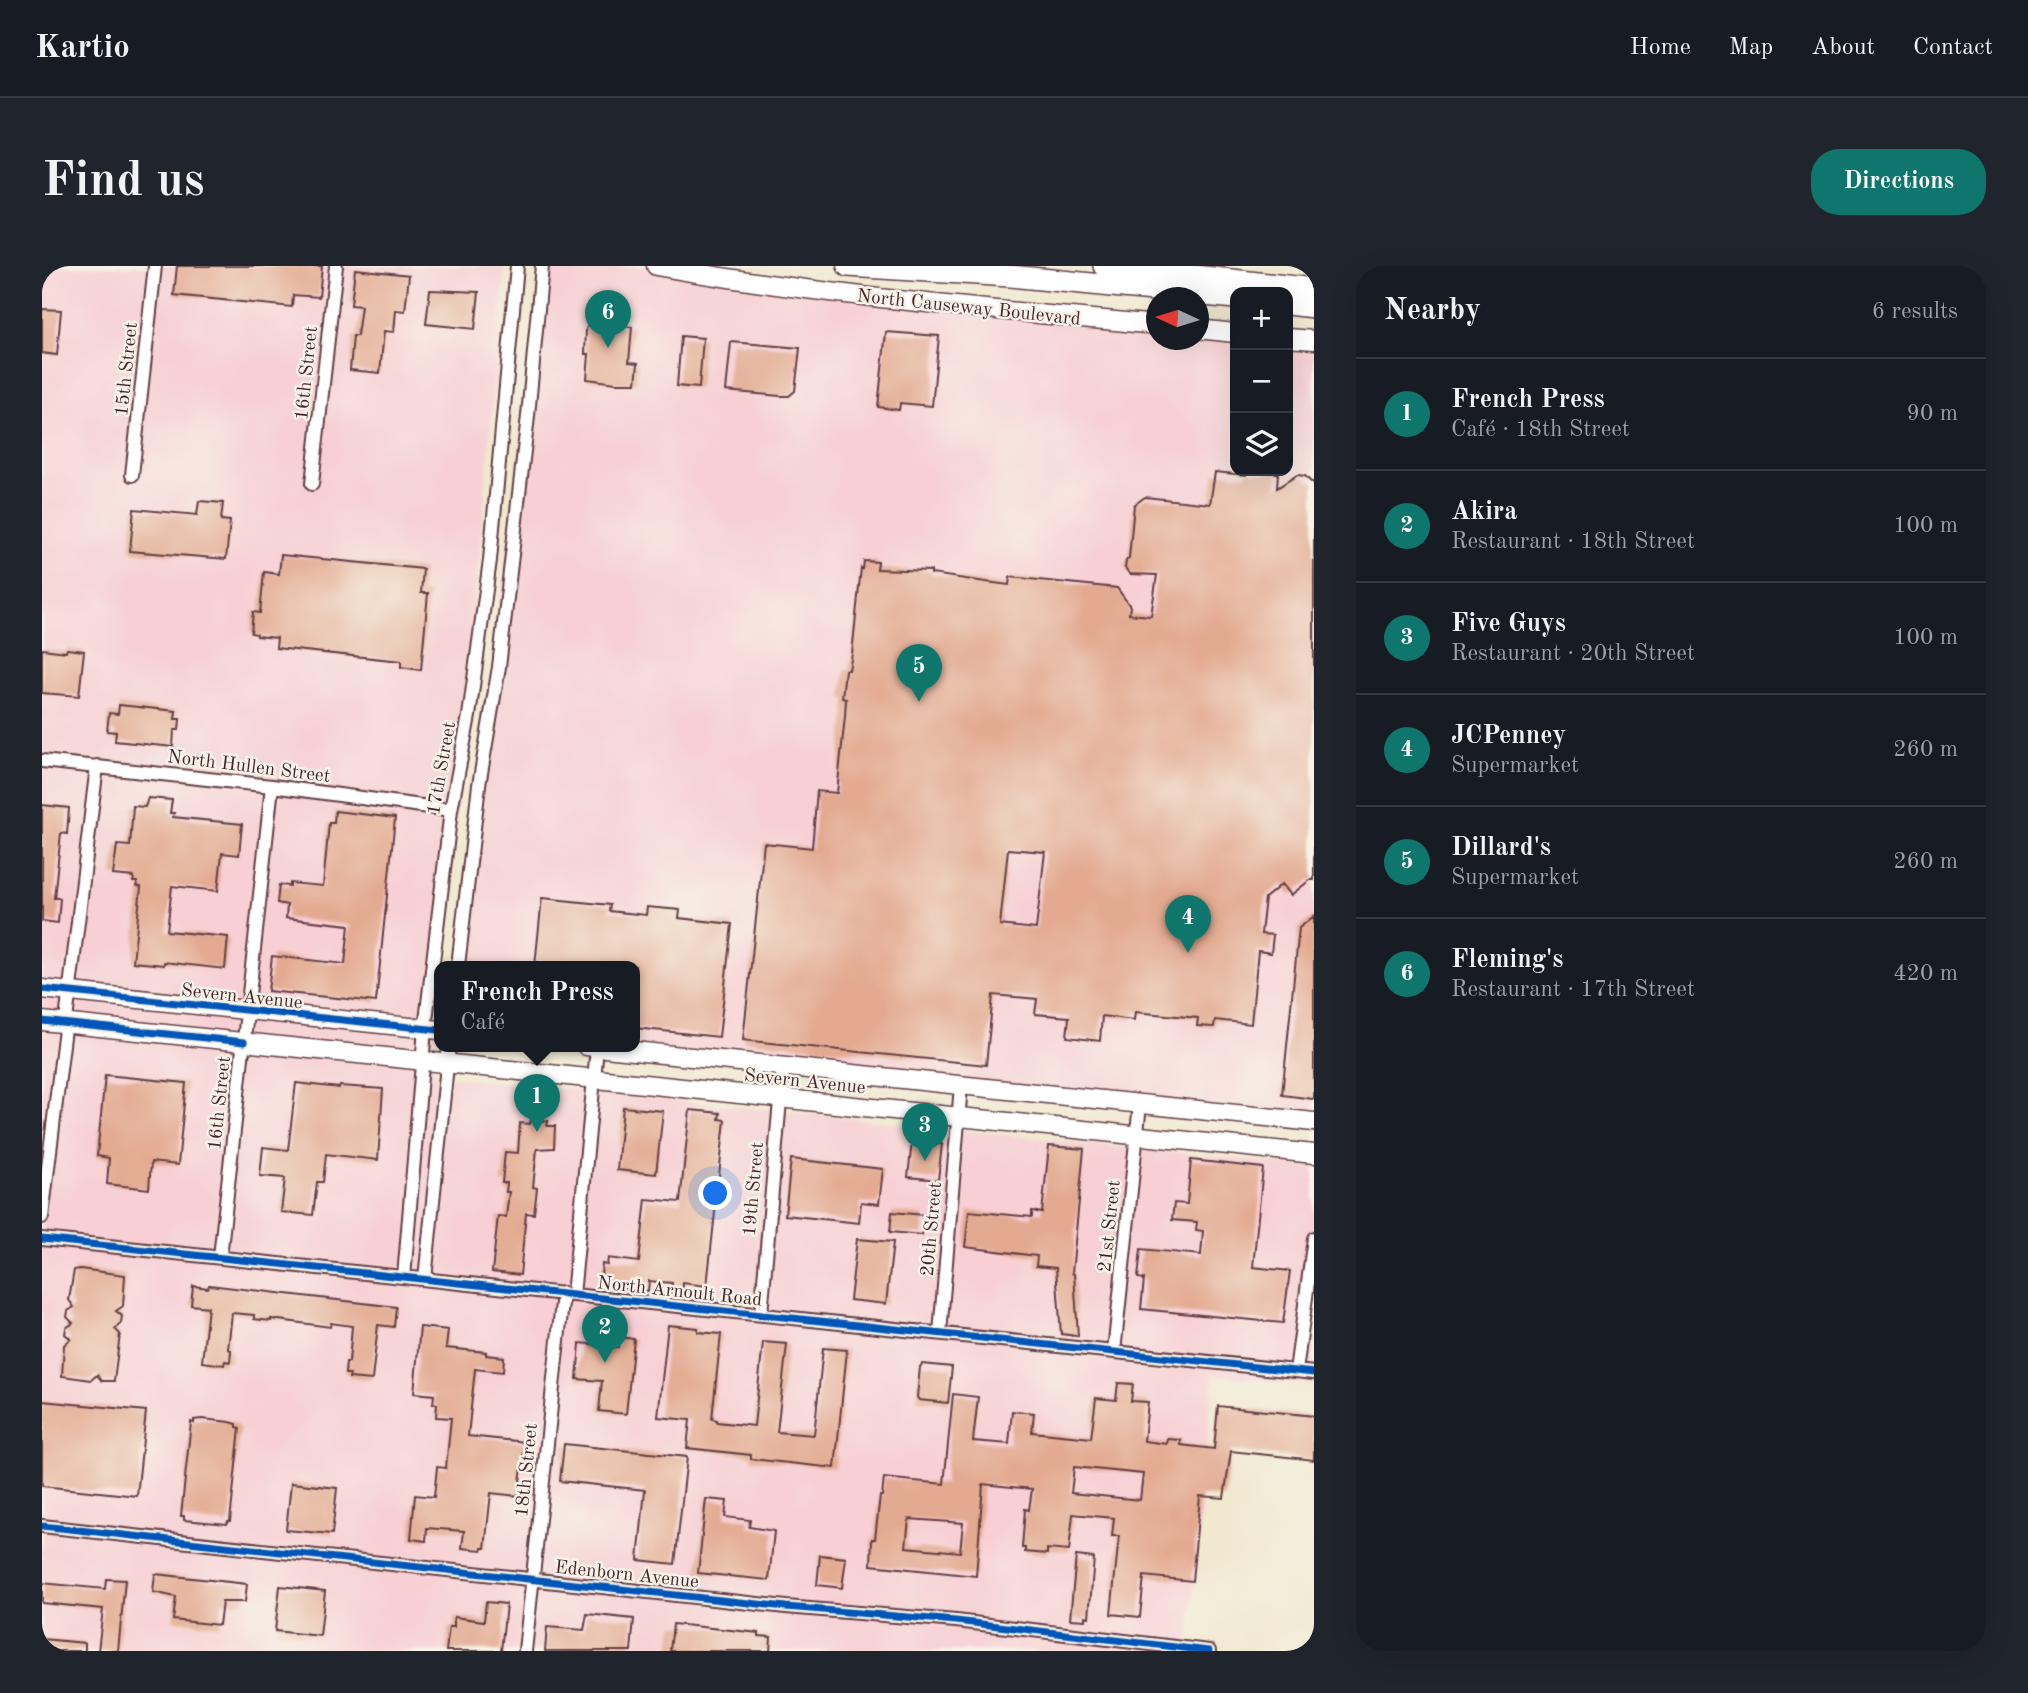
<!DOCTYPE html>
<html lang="en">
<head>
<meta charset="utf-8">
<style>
	:root { --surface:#171b24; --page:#20242c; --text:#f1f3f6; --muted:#9ea1a6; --line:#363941; --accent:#0f766e }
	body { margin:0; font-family:"Old Standard TT",serif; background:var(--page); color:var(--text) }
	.controls { position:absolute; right:21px; top:21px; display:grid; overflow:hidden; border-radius:14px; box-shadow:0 7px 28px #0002 }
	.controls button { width:63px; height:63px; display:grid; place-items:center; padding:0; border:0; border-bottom:2px solid var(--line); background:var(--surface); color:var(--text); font:35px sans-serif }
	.compass { position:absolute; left:1104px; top:21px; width:63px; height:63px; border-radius:50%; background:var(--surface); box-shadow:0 7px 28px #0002; rotate:274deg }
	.you { position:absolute; left:674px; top:928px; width:24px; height:24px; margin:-18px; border:5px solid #fff; border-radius:50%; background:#1a73e8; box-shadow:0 0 0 10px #1a73e833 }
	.badge { display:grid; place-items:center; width:46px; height:46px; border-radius:50%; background:var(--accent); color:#fff; font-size:23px; font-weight:700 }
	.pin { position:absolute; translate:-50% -58px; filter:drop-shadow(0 2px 4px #0008) }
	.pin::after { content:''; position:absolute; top:37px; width:24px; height:21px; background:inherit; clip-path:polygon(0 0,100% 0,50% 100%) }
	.popup { position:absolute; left:392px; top:695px; width:206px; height:91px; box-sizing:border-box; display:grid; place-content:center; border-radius:14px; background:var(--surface); filter:drop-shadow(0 2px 5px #0005); font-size:23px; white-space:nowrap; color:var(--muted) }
	.popup b { font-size:26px; color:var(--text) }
	.popup::after { content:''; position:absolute; left:50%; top:100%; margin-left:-14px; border:14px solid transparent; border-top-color:var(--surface) }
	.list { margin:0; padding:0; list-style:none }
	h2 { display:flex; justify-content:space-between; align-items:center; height:91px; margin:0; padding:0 28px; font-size:30px }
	h2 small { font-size:23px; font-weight:400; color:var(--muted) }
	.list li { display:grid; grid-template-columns:46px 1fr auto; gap:21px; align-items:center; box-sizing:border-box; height:112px; padding:0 28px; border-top:2px solid var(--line) }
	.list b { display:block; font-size:26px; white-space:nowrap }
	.list p { margin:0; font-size:23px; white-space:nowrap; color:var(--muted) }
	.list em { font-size:23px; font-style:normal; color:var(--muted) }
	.icon { flex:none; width:38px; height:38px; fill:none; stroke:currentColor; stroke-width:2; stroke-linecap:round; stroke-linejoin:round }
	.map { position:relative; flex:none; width:1272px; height:1385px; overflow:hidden; border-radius:28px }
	header { display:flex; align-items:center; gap:42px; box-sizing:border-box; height:98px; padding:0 35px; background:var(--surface); border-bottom:2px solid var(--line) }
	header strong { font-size:33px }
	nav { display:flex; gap:38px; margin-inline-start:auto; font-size:24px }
	.intro { display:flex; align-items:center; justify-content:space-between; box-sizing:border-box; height:168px; padding:0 42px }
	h1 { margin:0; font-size:49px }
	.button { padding:18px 32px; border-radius:28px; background:var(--accent); color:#fff; font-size:24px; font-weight:700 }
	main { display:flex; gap:42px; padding:0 42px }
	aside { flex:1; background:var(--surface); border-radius:28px; box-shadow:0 7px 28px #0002 }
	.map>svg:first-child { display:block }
	.built { fill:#f7cfd4 }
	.building { fill:#e3aa91; fill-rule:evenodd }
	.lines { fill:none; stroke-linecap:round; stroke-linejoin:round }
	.street-casing { stroke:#633d44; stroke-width:16 }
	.secondary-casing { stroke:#633d44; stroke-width:21 }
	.highway-casing { stroke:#633d44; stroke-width:24 }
	.street { stroke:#fff; stroke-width:12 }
	.secondary { stroke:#fff; stroke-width:18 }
	.highway { stroke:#fff; stroke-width:21 }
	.cycleway-casing { stroke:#f7f3e8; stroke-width:11 }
	.cycleway { stroke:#0057b8; stroke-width:7 }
	.labels { text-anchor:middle; stroke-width:5; stroke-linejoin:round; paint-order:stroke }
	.street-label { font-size:19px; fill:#4a1f2b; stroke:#f7f3e8 }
</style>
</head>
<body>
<header>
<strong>Kartio</strong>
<nav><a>Home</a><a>Map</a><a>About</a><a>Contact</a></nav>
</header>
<div class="intro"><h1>Find us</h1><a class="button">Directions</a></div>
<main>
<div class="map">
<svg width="1272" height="1385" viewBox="0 0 1272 1385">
	<rect width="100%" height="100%" fill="#f7f3e8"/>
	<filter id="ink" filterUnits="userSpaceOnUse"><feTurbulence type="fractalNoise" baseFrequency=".0143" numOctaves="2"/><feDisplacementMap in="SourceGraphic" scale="14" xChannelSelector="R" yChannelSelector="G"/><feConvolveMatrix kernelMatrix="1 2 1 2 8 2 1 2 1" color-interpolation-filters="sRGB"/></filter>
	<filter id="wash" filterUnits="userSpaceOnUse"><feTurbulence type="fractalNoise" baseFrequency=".00686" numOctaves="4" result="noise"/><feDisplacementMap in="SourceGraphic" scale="28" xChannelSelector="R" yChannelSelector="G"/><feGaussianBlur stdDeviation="1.57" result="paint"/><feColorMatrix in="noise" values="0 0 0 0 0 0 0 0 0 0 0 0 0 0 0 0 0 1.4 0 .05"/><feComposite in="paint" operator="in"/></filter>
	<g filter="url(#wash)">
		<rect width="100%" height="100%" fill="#f0e8cf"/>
		<path class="built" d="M0,0H463L401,700H397V741L391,809L1272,901V1119L1172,1109L1146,1385H0Z
			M499,0H596L1114,67V74L1157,73L1193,77V205H1246V84L1272,88V856L593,780V700H416Z"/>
		<g id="blocks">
			<path class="building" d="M135,0H280L277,31L251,29L250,41L132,29Z
				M313,3L367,9L363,45L354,44L352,66L342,65L338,107L308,104L311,70H315L319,40L309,39Z
				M388,24L437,26L433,63L384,58Z
				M0,43L19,44L15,89L0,87Z
				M564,50L578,52L577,60L590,61L587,96L596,97L594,117H574L545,113L547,88H543L544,64L546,58L563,60Z
				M844,66L897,70L890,140L858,137L857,144L836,141Z
				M639,70L661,72L657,122L635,120Z
				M689,76L758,82L753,125L747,130H738L684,125Z
				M1205,205L1236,207L1235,222L1255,209L1263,210L1269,216H1272V614H1268L1249,629L1240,618L1223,632L1219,668L1231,669L1229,687L1216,685L1209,758L1173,754L1172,761L1155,760L1156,752L1093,746L1092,754L1060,750L1058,775L1025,771L1027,751L993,748L995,733L951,729L944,799L701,774L722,577L770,582L775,525L795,527L803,450L804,433L800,432L803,404H807L810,388L819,302L821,303L822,295L836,296L835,303L889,305V308L944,316L967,319L968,311L1075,322L1088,340L1087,348L1109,350L1115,309L1088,308L1083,302L1084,295L1087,292L1092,239L1103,231L1168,238L1173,206L1204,209ZM966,583L1003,586L994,663L958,659Z
				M157,235L181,237L179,254L188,255L184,293L88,285L92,243L155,249Z
				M239,289L381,303L379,327H386L379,404L359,401V395L234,382L235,372L215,370V368L209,367L211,346L218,347L222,306L237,308Z
				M0,383L24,386L25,383L42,385L37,430L0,427Z
				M77,439L134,445L133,453H138L137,464H132L131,481L73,475L74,466L65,465L67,447L76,448Z
				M106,532L130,534L128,547H132L131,551L200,558L197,589L180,587L176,625L130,620L125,665L186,671L183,703L122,696V699L91,696L99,621L95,620V616H91L92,611L71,609L75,579L88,580L91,540L103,541Z
				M0,539L27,542L25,568L19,567L12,632H18L16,657L0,655Z
				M293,545L353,552L334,736L226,725L230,690L303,698L307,659L244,652L245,639L235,637L237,619L248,620V617L281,620L287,557H292Z
				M500,632L568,639L567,645L604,649L605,641L638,644L637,652L690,658L677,771L593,762V700H493Z
				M1272,650V833L1240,829L1257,662Z
				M63,809L144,817L136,899L109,896L107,923L65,918L67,892L55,890Z
				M254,817L297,822L298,820L341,823L336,894L284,888L281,916H275L271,949L239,946L243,912L218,910L221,881L246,884Z
				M581,841L621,845L614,908L575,904Z
				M648,844L678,847L677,853L683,854L665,1020L641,1017L640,1029L629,1028L630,1017L607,1015L606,1025L562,1020L563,1009H559L560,998L565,999L566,992L597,996L604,933L638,936Z
				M489,854L506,855L505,860H513L512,882L495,883L491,921L495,922L492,948L484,947L478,1009L450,1006L456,950L464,951L467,926H464L465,917H460L463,886L476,887L478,857L488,858Z
				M870,875L900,878L896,914L866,911Z
				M1007,880L1042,883L1030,1007L1032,1008L1036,1070L1019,1068L1014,1002L994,1000L995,990L923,981L927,945L990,951V945L1000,947Z
				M749,893L841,903L837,938L819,936L817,957L743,949Z
				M1149,894L1221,902L1211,1001L1248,1005L1241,1057L1099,1043L1102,1013L1096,1012L1099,983L1159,989L1161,965L1154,964L1155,956L1130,954L1132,937L1145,938Z
				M850,946L882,949L880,969L848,966Z
				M815,973L851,976L844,1038L808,1034Z
				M38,1003L83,1009L81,1040L74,1045L80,1050L79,1057L73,1063L78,1068L72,1115H60L55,1109L49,1114L20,1110L22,1079L29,1073L23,1068L24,1062L31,1057L25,1051L26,1045L32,1041L27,1034L32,1004Z
				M167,1019L354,1041L352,1061L336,1059L330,1114L307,1112L308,1108H303L304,1096H307L310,1060L289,1057L288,1061L229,1053V1055L212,1053V1049L190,1047L186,1083L189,1084L188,1096L183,1095L182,1099L160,1096L166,1041L149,1039L151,1020L166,1022Z
				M626,1059L656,1062V1066L679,1068L670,1153L675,1154V1156L712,1160L721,1076L745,1078L735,1166L772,1169L781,1082L805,1084L793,1202L709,1193V1189L645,1182L648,1154L616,1151Z
				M378,1061L406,1064L404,1082L444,1086V1089L462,1091L461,1106L433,1103L426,1170L483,1176L480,1201L476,1230L449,1227L443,1282H440V1284L420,1282L422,1265L385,1262L384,1275L369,1273L373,1229L392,1231L395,1201L404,1202L409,1152L394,1151L395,1138H391L392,1129L372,1127Z
				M577,1071L592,1073L584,1148L557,1145L560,1115L535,1113L538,1077L576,1081Z
				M880,1098L910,1101L906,1137L877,1134L875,1131L878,1101Z
				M1076,1117L1091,1118L1089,1135L1106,1136L1102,1175L1125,1178L1126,1173L1139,1174V1179L1172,1183L1176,1140L1272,1150V1194L1189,1185L1182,1232L1158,1230L1150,1315L1102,1310L1098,1351L1069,1348L1077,1270H1070L1072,1252L1031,1248L1027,1285L1005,1283V1288L983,1286V1282H980L983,1243L987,1244L990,1223L941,1218L934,1310L829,1299L830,1273H833L838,1230H840L842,1212L902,1218L911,1128L936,1131L931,1175L967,1178L970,1145L992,1147L990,1166L1049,1172L1054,1132L1074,1134ZM1032,1201L1101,1208L1098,1234L1029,1227ZM867,1253L921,1257L918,1286L864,1281Z
				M0,1135L104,1145L95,1230L0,1220Z
				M160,1153L188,1156L195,1158V1161L198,1162L188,1255H186L185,1258L142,1254V1250H139L149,1156L152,1157V1154Z
				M522,1178L645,1191L633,1298L596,1294L603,1224L518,1215Z
				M249,1217L295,1222L290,1268L244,1264Z
				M664,1233L685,1235L683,1251L708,1254L707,1261L732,1265L727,1314L656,1307Z
				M778,1289L804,1292L800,1322L775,1319Z
				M1034,1290L1052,1292L1047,1351L1043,1350V1354L1028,1353Z
				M113,1308L205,1318L203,1336H180L177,1359L131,1354L134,1331L111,1326Z
				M64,1313L83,1314L76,1385H56L61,1343L0,1337V1317L63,1323Z
				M238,1320L283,1325L278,1370L233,1365Z
				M444,1336L464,1338L459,1385H404L407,1361H412V1351L442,1355Z
				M545,1348L592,1353L589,1385H503L505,1361L542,1364Z
				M631,1358L717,1367V1370L729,1371L728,1385H628Z
				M0,1373L43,1377V1385H0Z"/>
		</g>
	</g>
	<g filter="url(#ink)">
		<use href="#blocks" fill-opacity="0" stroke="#633d44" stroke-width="2"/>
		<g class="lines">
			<defs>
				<path id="street" d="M90,209L113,0
					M270,218L294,0
					M0,495L230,520L409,544
					M416,700L437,519L457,401L486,150L500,0
					M0,951L55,500
					M0,973L1272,1107
					M178,991L230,520
					M362,1011L383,763L409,544L427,450L448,294L475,0
					M383,1013L407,780
					M531,1029L555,782
					M719,1048L741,801
					M898,1067L919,820
					M1072,1086L1098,838
					M1254,1105L1272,972
					M0,1260L744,1341L914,1355L1167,1385
					M483,1385L521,1027"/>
				<path id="secondary" d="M614,0C779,30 948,43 1114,59
					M1156,63L1193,67
					M1246,72L1272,74
					M0,723L397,764
					M0,755L1272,888
					M544,780L1272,856"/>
				<path id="highway" d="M806,0L968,10L1193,32
					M1062,0L1272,23
					M1246,38L1272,41"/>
			</defs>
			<use href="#street" class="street-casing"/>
			<use href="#secondary" class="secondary-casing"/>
			<use href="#highway" class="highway-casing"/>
			<use href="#street" class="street"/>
			<use href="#secondary" class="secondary"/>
			<use href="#highway" class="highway"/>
			<defs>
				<path id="cycleway" d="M0,723L397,764
					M0,755L202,776
					M0,973L1272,1107
					M0,1260L744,1341L914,1355L1167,1385"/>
			</defs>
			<use href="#cycleway" class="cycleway-casing"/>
			<use href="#cycleway" class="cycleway"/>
		</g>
	</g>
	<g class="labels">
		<g class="street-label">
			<text transform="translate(927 40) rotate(6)" y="7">North Causeway Boulevard</text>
			<text transform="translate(83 103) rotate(-84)" y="7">15th Street</text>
			<text transform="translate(263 107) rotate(-84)" y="7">16th Street</text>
			<text transform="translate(207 499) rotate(7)" y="7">North Hullen Street</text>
			<text transform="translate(398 502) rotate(-80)" y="7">17th Street</text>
			<text transform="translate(200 729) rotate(6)" y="7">Severn Avenue</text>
			<text transform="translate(763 814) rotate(6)" y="7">Severn Avenue</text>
			<text transform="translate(176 837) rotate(-84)" y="7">16th Street</text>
			<text transform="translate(710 923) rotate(-85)" y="7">19th Street</text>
			<text transform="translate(1066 960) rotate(-84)" y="7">21st Street</text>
			<text transform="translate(888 963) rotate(-85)" y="7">20th Street</text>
			<text transform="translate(638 1024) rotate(6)" y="7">North Arnoult Road</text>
			<text transform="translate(483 1204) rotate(-84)" y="7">18th Street</text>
			<text transform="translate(585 1307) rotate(6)" y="7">Edenborn Avenue</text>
		</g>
	</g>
</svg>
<div class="controls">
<button>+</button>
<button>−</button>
<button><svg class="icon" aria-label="layers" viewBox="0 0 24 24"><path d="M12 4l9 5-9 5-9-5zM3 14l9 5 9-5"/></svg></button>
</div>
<svg class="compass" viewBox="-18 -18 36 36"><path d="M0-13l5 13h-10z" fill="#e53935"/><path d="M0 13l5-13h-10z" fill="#9ea1a6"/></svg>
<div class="you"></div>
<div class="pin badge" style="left:495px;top:866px">1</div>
<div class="popup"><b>French Press</b>Café</div>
<div class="pin badge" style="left:563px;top:1097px">2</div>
<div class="pin badge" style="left:883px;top:895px">3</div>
<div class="pin badge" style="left:1146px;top:687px">4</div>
<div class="pin badge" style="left:877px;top:436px">5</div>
<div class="pin badge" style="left:566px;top:82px">6</div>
</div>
<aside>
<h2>Nearby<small>6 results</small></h2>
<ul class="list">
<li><span class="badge">1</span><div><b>French Press</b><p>Café · 18th Street</p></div><em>90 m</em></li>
<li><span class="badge">2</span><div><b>Akira</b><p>Restaurant · 18th Street</p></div><em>100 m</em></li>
<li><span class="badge">3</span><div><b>Five Guys</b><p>Restaurant · 20th Street</p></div><em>100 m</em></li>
<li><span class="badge">4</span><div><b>JCPenney</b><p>Supermarket</p></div><em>260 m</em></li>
<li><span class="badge">5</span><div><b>Dillard's</b><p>Supermarket</p></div><em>260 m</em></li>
<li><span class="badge">6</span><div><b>Fleming's</b><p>Restaurant · 17th Street</p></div><em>420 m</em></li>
</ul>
</aside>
</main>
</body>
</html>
